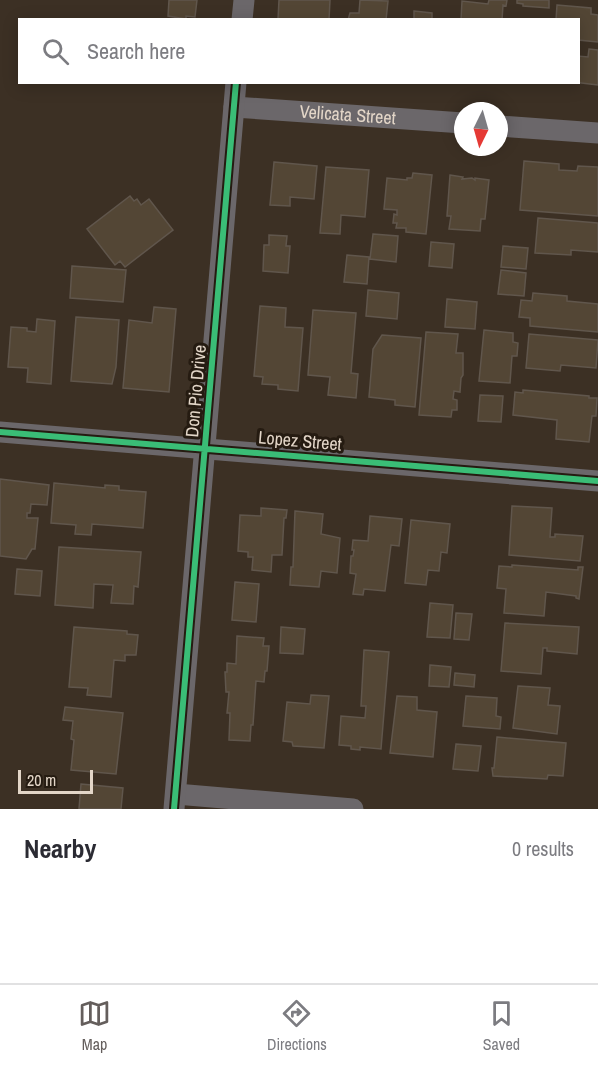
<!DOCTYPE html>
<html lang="en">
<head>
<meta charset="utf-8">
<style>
	:root { --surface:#fff; --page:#f2f2f3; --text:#2b2b33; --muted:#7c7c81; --line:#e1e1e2; --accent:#645e5c }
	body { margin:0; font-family:"Archivo Narrow",sans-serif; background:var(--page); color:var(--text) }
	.compass { position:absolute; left:454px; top:102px; width:54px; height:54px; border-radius:50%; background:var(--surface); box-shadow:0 3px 15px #0003; rotate:185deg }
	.scale { position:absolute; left:18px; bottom:15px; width:75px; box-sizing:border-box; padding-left:6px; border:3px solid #e3d6c8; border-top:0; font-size:16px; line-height:21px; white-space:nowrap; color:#e3d6c8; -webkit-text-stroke:4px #251b11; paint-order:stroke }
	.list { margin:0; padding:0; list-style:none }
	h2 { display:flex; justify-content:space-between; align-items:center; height:78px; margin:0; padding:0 24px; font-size:26px }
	h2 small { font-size:20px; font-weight:400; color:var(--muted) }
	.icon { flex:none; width:33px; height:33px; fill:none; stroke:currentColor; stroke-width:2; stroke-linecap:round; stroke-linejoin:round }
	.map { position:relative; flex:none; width:598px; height:809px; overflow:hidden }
	.search { position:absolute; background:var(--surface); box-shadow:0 3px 15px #0003; left:18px; right:18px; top:18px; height:66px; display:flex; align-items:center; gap:15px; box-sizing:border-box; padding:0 21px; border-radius:0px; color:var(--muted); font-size:22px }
	.sheet { height:174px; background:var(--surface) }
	nav { display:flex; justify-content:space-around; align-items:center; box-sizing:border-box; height:84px; border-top:2px solid var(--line); background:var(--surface); font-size:16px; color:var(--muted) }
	nav a { display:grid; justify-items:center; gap:3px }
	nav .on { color:var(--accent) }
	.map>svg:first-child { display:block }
	.building { fill:#534635; stroke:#60564c; stroke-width:1.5 }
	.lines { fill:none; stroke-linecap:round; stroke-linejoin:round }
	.street { stroke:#6b676a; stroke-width:21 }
	.cycleway-casing { stroke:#251b11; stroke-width:10 }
	.cycleway { stroke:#3abd76; stroke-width:6 }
	.labels { text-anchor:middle; stroke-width:6; stroke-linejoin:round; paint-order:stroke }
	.street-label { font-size:18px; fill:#e3d6c8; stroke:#251b11 }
</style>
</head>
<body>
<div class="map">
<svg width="598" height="809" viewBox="0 0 598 809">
	<rect width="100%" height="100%" fill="#3c3024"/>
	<path class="building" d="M169,0H197L195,17L186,16V19L168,16Z
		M279,0H330L329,20L278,19Z
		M360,0L388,1L386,20H348L350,13H359Z
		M489,0H507L506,6L503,5L502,20H461L462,1L488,4Z
		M517,0H549V8L523,6V4L517,3Z
		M557,5L591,8V14L598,15V42L578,40V20H556Z
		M414,11L432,13V20H414Z
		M589,49L598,50V85L573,82H578V56L588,57Z
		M524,161L559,164V170L577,171L578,166L598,167V216L520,210Z
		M274,162L317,166L314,199L290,197V206L270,205Z
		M326,167L369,170L365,217L341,215L340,234L320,233Z
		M413,173L432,175L426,234L406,232V228H396L397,223H393L394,214L397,215V210L384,209L387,178L407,180V178H412Z
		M450,175L463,177L462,179L472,178L475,180V178L489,180L485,219H481L480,231L449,229L451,216H447Z
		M130,196L134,201L137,199L141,205L149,199L173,230L125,267L120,261L115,265L87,229Z
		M538,218L598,223V252L571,250V255L535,253Z
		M373,234L398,236L396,262L370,259Z
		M269,235L287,236L286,246H290L288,273L263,271L264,245H269Z
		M431,242L454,244L452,268L429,266Z
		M503,246L528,248L526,269L501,267Z
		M347,255L369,257L367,284L344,282Z
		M72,266L126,270L123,302L70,298Z
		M501,270L526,273L524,296L498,294Z
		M368,290L399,293L397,319L366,316Z
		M533,293L567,296V301L598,304V332L530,326V318L519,317L521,300L532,301Z
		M447,299L477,302L475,329L445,327Z
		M260,306L286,308L285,327L303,328L298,391L278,389V385L262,384L263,377L254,376Z
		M154,307L176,309L169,392L123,388L129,320L152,323Z
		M313,310L356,313L351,373L358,374L356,398L328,395L330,377L308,375Z
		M76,317L119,320L116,367L112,384L71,381Z
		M37,319L55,321L51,384L27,382L28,368L8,367L11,327L27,328V331L36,332Z
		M484,330L513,333V342L518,343L517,356H512L510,383L479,381Z
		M426,332L458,334L456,353H463V375L461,378L460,392L454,391L453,399L457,400V410H452L451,417L419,415Z
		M529,334L598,340L596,368L561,365L560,371L526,368Z
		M382,335L421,338L415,407L395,405V400L369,397L373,349Z
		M523,390L589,396V398H597L596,416H592L589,442L556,439L557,420L513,415L515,392L523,393Z
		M480,395L503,396L501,422L478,421Z
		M0,479L49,485L47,505L31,504L30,513H27V518H38L35,549H32L26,559L0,556Z
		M54,483L105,488V485L119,486V490L146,492L143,528L92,524L91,535L75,534L76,525L51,523Z
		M512,506L552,508L550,537H555V534L583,536L580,561L509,555Z
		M261,508L287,510L286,518H284L282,555H272L271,572L252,570L253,557H248V552L238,551L240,515L261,516Z
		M295,511L323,514L321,534L340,538L337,573L321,571L319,587L290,585L291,567H293Z
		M370,516L402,519L399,546L391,545L385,591L364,589L363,595L353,594L356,574L350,573L351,556H353L354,550H352L353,540L368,541Z
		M411,520L450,524L447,553L441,552L439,571L428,570L426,585L405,583Z
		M59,547L141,552L138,587L134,586L133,604L111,603L113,585L94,584L93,608L55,605Z
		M512,565L578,570V567H583L579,599L576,598V596L546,592L544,616L504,613L506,589L497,588L499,566L512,567Z
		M17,569L42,571L40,596L15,594Z
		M235,582L259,584L256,622L232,620Z
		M430,603L453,605L450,638L427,637Z
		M456,613L472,614L469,640L454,639Z
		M505,623L579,627L577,654L547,651V648H543L541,674L501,671Z
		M74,627L127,631V634L138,635L136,655H125V661L114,660L111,697L87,695L88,688L69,687Z
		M281,627L305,629L303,654L280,653Z
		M237,636L264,638L263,646H269L267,671H265L264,682L256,681L253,725H251L250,741L229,740L230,713H227L229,692H226L225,672H227V663L236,664Z
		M364,650L389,652L381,749L360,747V750L351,749V746L339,745L341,716L365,718L366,706H361Z
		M430,665L451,667L449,687L429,686Z
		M455,673L475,675L474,687L454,685Z
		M518,686L550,688L548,705L560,706L557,734L513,728Z
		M311,695L329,696L324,748L293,746L292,742L283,741L287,702L310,704Z
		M397,696L417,697V710L437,712L433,757L390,753Z
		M466,696L497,698L496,716L501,717L500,729L463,726Z
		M65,707L123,713L116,774L71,770L74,740L71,739L73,721L63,720Z
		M497,737L566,743L563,776L548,775L547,779L493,776L492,768H494Z
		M456,744L481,746L478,771L453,769Z
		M81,784L123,788L121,809H79Z"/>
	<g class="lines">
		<g class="street">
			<path d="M242,20L244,0"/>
			<path id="s1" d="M234,107L463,123"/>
			<path d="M499,126L598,133"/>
			<path d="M0,432L598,481"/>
			<path d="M176,794L353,809"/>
			<path d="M174,809L236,82"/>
		</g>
		<defs>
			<path id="cycleway" d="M0,432L598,481
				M174,809L236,82"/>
		</defs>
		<use href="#cycleway" class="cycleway-casing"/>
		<use href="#cycleway" class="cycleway"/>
	</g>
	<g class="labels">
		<g class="street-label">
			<text dy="6" stroke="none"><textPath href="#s1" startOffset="114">Velicata Street</textPath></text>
			<text transform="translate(196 391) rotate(-85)" y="6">Don Pio Drive</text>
			<text transform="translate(300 441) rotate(5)" y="6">Lopez Street</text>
		</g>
	</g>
</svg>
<svg class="compass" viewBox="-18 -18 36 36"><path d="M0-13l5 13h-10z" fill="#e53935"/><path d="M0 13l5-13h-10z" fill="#7c7c81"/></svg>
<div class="scale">20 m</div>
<div class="search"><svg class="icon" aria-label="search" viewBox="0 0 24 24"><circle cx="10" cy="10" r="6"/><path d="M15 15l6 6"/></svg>Search here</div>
</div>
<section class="sheet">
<h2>Nearby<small>0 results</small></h2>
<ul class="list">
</ul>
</section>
<nav>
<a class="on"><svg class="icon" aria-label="map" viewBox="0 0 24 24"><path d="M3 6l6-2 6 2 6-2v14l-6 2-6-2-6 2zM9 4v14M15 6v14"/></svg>Map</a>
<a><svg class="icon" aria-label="directions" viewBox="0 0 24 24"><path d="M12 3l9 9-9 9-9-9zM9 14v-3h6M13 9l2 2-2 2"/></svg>Directions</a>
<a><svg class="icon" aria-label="saved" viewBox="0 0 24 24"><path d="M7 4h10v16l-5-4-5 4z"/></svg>Saved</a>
</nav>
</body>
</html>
